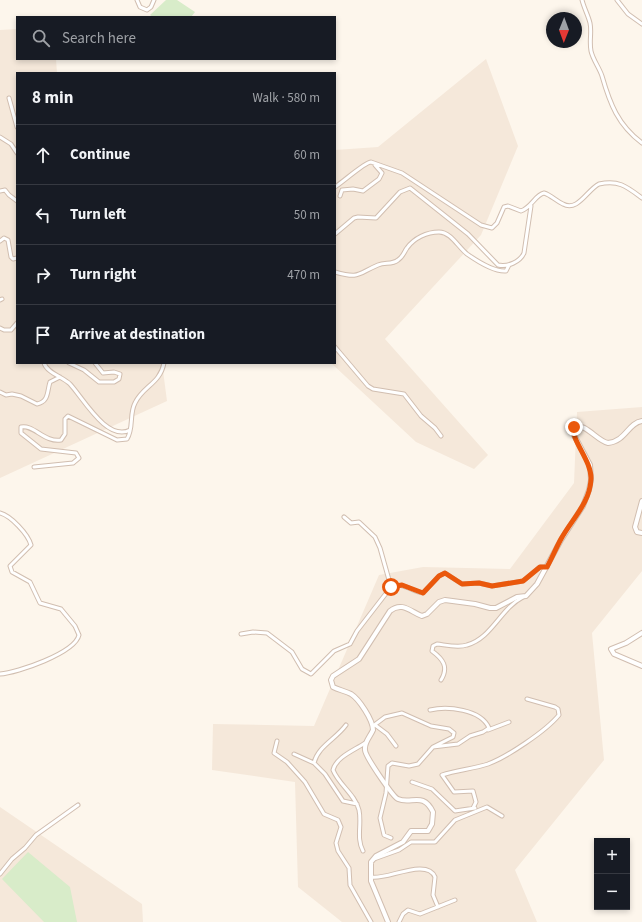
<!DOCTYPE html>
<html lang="en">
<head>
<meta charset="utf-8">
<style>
	:root { --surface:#171b24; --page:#242831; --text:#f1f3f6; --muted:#9ea1a6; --line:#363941 }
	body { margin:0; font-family:"Source Sans 3",sans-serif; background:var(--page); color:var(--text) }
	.controls { position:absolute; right:12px; bottom:12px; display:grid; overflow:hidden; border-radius:0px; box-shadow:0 2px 6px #0003 }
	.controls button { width:36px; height:36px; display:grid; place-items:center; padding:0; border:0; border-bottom:1px solid var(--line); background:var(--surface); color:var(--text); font:20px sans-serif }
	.compass { position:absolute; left:546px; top:12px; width:36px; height:36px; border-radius:50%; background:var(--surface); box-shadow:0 2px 6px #0003; rotate:181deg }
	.stop { position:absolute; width:12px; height:12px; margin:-9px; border:3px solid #ea580c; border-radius:50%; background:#fff }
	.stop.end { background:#ea580c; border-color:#fff; box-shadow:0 1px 4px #0008 }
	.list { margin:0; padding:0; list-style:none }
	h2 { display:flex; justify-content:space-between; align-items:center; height:52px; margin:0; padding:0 16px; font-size:17px }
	h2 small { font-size:13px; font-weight:400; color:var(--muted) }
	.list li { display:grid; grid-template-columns:26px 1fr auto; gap:12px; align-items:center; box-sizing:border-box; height:60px; padding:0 16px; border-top:1px solid var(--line) }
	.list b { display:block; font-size:15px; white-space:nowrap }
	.list em { font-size:13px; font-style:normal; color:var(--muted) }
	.icon { flex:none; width:22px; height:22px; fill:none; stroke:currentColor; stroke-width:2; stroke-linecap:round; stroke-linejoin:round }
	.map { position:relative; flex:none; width:642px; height:922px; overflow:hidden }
	.search { position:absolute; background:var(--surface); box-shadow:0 2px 6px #0003; left:16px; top:16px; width:320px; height:44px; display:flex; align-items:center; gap:10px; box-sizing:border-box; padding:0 14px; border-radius:0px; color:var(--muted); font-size:15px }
	.panel { position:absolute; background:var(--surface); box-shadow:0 2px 6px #0003; left:16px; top:72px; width:320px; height:292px; border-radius:0px }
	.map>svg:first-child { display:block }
	.residential { fill:#f5e8da }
	.green { fill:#d8ecc9 }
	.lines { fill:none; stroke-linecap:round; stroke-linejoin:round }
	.minor-casing { stroke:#d1beb0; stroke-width:5 }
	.tertiary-casing { stroke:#d1beb0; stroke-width:6 }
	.minor { stroke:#fff; stroke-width:3 }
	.tertiary { stroke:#fff; stroke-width:4 }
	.route { stroke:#ea580c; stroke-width:5 }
</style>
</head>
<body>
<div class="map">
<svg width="642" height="922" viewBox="0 0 642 922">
	<rect width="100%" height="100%" fill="#fdf6ec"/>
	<path class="residential" d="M17,29V59H56L57,73H17V363H162L167,401L0,478V30Z
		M486,59L518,146L481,235L385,339L488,455L474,469L416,442L331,363H335V150L378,147Z
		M642,407V571L592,633L604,760L515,870L537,922H342L298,887L295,782L212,770L213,724L314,726L379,575L423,567L510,569L574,483L577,412Z
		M0,807L142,904L143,922H0Z"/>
	<path class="green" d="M166,0H177L195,12L191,17H153L150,15Z
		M28,852L70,887L77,922H44L2,879Z"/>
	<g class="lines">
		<defs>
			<path id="minor" d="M137,0L140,7L147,10L151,7L154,0
				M582,0C584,8 588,15 590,23C592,32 589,41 591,51C593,60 599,67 602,76C610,104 618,125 642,143
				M617,0L628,14L642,24
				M9,98L17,127
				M0,137L11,144L17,153
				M335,187C343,182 365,162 371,162L402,173L481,225L492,228L497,223L504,207L508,206L521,211C532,207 535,195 544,193C551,195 556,201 563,204C578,212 587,190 599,184C619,180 626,186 642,198
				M0,191L5,190L9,195L17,201
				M340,196L342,190L353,189L363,191L379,179L382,173L375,165
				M335,234L354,218L358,217L376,218L400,192L410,188L468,234L498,265C508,267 520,262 524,253L531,206
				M0,241L4,238L8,240L11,257L13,259L17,258
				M335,272C360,279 357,274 378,265C385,262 392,265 398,260C403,257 404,252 407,248C414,238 427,232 439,232C451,232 458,247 467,254C477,261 494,272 506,271L509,265
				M0,300L2,299
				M0,328L4,330H11L17,323
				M335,347L368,386L373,389L404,394L421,416L435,428L441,436
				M44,363C47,373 63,377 70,384C83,398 107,442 130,430
				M69,363L84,370L99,382H114L119,379L120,374L114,372L103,373L95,363
				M0,392L6,395L12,394L21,396L37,404C49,402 47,391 50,382L60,377
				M34,467L73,463L79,458L76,453L41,449L21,433V427C33,424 45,443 61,440L65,434V419L68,416L117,440L127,439C134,428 129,414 135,403C143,386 160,384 164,363
				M0,513C11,516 28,534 31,545L10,566L12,572L30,582L40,603L61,609L75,626L79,635C75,653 17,673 0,674
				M344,517L351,523L359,522L375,537L380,548L391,587
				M241,634L253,632L267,633L292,652L302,669L311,674L334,651L350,644L357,631L391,587C402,581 412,592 423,593L439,576L445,573L462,584L479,583L492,586L523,581L540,567H547
				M441,680C449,667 443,659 432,651L433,646L437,644C446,645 458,648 467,645C492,638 500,609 523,597
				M430,710C447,706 481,709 489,728L483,732L470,736L458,744L433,747
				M375,725L387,734L396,746
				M373,726L385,717L402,713L431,726L449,729L454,733L453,737L433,747L418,764L409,766L392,763L388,766L386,793L380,818L384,835L391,838
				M488,730L509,722
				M277,741L274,753L287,762L305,782L324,814L338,820L341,827L336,843L338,851L349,868L350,885L371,922
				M294,754L314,763L325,774L343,801L357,804
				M314,763C318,746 336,739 346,725
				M412,782L432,789L455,811L475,808
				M473,808L476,802L473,791L454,792L442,775C457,770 473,769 488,764C507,757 546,731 559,715L558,709L555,707L527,699
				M363,851C356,838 362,824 359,810C355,794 339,785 333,770C336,757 355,750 365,743
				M374,859L399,850L411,842H435L455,820L487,807L502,816
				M0,874L12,859L25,848L36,835L78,805
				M371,877C385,881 427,857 435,877L433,895L438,907
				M399,922L403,914L408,910L420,914L455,900"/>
			<path id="tertiary" d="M642,501L635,527L637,532L642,533
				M642,633L626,643L611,649L614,654L642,666
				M388,922L371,881V862L376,856L403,842L411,831H428L432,824L433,812C423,791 411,805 398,799C393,797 365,756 365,750C364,742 370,737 373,730C373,720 359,699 351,694C345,691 339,690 333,687L331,680L333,676L359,659L390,611C402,601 411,612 422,616L427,614L439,602L445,600L475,604L490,608H496L517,597L526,596L537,584L561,540L583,506L589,490L591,480L590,465L574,435V427C585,422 597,441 608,443C626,441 628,423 642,421"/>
		</defs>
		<use href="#minor" class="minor-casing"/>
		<use href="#tertiary" class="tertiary-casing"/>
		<use href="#minor" class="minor"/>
		<use href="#tertiary" class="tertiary"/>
	</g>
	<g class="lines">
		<path class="route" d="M391,587L402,585L423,593L439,576L445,573L462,584L479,583L492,586L523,581L540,567H547C552,558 556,548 561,539C572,519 590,503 591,479C592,461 570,439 574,427"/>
	</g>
</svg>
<div class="controls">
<button>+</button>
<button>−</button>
</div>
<svg class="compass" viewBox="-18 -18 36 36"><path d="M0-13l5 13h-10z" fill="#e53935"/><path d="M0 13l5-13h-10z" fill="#9ea1a6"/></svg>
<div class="stop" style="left:391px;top:587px"></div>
<div class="stop end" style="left:574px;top:427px"></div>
<div class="search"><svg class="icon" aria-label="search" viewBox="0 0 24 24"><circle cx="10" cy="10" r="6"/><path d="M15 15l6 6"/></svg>Search here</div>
<section class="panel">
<h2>8 min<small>Walk · 580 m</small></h2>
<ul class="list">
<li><svg class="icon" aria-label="ahead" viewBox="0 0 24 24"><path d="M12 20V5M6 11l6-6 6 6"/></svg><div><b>Continue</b></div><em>60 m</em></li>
<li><svg class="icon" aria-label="left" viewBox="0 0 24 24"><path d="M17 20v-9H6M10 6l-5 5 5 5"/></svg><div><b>Turn left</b></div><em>50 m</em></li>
<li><svg class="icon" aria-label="right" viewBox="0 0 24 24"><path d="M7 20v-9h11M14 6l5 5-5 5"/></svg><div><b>Turn right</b></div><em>470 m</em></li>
<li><svg class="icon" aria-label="arrive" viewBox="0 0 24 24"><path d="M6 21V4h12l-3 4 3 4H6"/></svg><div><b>Arrive at destination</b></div></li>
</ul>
</section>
</div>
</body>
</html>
